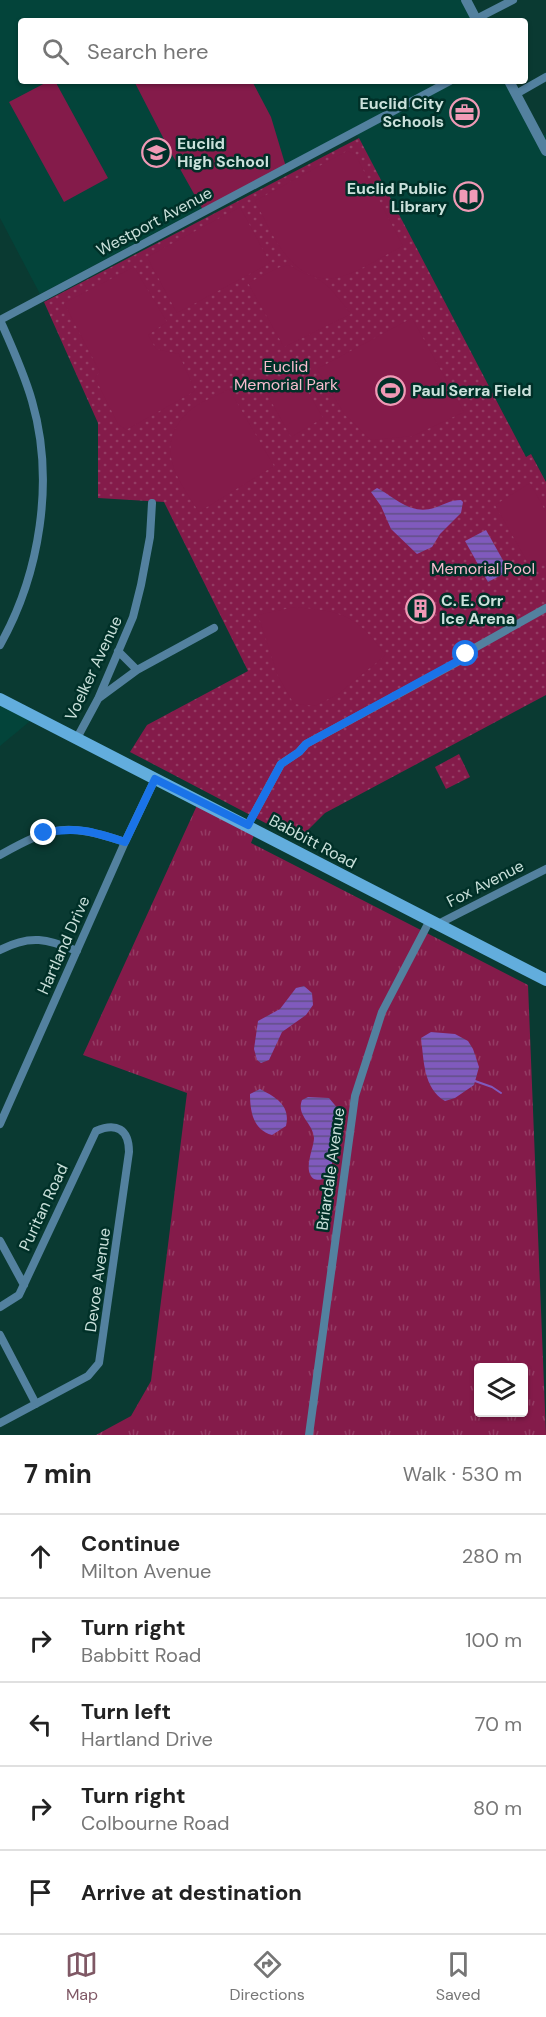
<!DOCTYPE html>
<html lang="en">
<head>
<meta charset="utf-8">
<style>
	:root { --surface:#fff; --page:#f6f6f6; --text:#222; --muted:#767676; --line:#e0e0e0; --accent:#7f5865 }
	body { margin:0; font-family:"DM Sans",sans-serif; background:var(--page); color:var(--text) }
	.controls { position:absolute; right:18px; bottom:18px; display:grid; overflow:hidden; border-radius:6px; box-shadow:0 2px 4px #0004 }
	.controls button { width:54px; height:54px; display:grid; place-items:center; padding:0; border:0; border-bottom:2px solid var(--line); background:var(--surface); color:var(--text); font:30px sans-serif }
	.stop { position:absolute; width:18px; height:18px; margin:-14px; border:4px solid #1a73e8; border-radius:50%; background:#fff }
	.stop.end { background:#1a73e8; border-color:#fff; box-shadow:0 2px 6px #0008 }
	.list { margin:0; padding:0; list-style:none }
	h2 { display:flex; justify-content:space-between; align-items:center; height:78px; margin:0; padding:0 24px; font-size:26px }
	h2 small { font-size:20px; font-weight:400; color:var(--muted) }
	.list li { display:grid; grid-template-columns:39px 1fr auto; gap:18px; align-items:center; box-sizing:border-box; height:84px; padding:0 24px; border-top:2px solid var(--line) }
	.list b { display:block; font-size:22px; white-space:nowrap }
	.list p { margin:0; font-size:20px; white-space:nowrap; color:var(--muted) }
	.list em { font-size:20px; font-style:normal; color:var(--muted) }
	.icon { flex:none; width:33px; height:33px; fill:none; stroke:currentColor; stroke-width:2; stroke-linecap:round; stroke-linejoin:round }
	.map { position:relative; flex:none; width:546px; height:1435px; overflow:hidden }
	.search { position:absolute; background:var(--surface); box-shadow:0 2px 4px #0004; left:18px; right:18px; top:18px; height:66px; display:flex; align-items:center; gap:15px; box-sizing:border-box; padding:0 21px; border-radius:6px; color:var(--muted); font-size:22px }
	.sheet { height:498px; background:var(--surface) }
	nav { display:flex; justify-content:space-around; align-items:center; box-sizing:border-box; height:84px; border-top:2px solid var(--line); background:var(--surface); font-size:16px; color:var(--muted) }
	nav a { display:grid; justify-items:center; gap:3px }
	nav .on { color:var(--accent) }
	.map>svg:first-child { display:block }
	.built { fill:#03443a }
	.grass { fill:url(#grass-tufts); fill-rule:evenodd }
	.park { fill:url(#park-dots) }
	.pitch { fill:#841b4a }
	.water { fill:url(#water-rules) }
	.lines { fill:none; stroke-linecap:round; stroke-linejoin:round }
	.stream { stroke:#805abd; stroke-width:2 }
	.minor { stroke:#53819f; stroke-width:8 }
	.tertiary { stroke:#53819f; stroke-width:10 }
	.secondary { stroke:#62addd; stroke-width:12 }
	.route { stroke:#1a73e8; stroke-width:8 }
	.labels { text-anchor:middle; stroke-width:5; stroke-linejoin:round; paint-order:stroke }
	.poi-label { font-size:16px; font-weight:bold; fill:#cae1db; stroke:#003028; text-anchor:start }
	.street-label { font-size:16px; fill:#cae1db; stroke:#003028 }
	.park-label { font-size:16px; fill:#f8bcce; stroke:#003028 }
</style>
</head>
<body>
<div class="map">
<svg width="546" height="1435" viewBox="0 0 546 1435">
	<defs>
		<pattern id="grass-tufts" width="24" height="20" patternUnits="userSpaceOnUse" patternTransform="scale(1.5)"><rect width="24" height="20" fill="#841b4a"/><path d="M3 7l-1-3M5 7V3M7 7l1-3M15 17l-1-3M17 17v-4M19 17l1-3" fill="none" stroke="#943c64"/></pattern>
		<pattern id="park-dots" width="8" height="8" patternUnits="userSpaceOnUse" patternTransform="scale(1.5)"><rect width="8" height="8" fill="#841b4a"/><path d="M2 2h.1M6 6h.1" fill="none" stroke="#943c64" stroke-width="1.8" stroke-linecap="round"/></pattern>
		<pattern id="water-rules" width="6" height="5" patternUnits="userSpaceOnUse" patternTransform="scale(1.5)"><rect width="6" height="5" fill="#805abd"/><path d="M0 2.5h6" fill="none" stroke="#625086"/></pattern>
	</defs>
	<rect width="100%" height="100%" fill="#0a3a32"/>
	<path class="built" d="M0,0H462L473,21H21V81H443L40,294L0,218Z
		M449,81H509L540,137L546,134V482L532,455L526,457L355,132Z
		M0,699L35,717L0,746Z"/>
	<path class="grass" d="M199,801L256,830L251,843L528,985L546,1435H96L131,1416L151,1381L187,1093L83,1055ZM478,1368H524V1412H478Z"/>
	<path class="park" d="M359,138L526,457L531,454L546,482V695L325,813L298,840L130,752L147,725L248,671L164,502L98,498V423L44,302Z
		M459,754L470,777L446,789L435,767Z"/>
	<path class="pitch" d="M49,81H55L108,178L64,202L9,102Z
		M134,81H252L271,117L286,167L203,210L170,151Z
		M347,151L355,154L403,246C385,255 368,266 349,274C296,295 274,237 255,201Z
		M240,207L270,263L177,313L147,257Z
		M290,265C302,275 310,274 321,281C333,289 342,303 351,314L284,347L248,283L280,267Z
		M134,267L167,322L148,335L156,349L179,354L195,391L126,430L118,424L95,378L100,372L64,303Z
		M412,318L464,412L413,436L371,440L345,415L317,369Z
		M295,369L323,418L291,437L263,387Z
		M229,389L274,466L199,512C177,478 153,447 188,412C198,402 217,396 229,389Z
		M530,483L546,512V561L532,570L495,505Z
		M295,607C344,612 355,614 386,655L338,694L315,706L294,704L278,676L258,615Z"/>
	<path class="water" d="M377,488C396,498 410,515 434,508C443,505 450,500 461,500L463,502L461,513L440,534L432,547L417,554L391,529L381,506L371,492Z
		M486,530L509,571L488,582L465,541Z
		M304,986L312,993L313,1005L306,1015L282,1032L269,1060L261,1063L257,1060L254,1049L258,1021L280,1009L296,988Z
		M431,1032L455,1034L468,1041L473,1049L479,1067L474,1085L455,1098L445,1101C423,1088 424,1060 421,1038Z
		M260,1089C275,1097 291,1105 286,1126L272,1135C253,1130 250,1111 250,1094Z
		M308,1097L329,1098L339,1110L333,1117V1122C334,1129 332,1137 332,1145C331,1155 336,1174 323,1179C321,1180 316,1180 314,1179C302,1171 314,1148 314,1138C313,1123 296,1116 302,1100Z"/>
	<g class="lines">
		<path class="stream" d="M475,1081L492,1087L501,1093"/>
		<path class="minor" d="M476,19L513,0
			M516,94L546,77
			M0,320L450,81
			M0,320C12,347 24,373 32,401C55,480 40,574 0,645
			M118,651L137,670
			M99,698L137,670L214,628
			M77,738L98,699L133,617L141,585L150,537L152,503
			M248,825L281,764L299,752L306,744L463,659L471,650L546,608
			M0,855C54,825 66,823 125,842
			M438,924L546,869
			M0,950C30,934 48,939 77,951
			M0,1124L125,842L155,779
			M0,1241L24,1285
			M0,1307L19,1295L96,1131C116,1122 129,1129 129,1152L99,1363L88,1376L0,1423
			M0,1335L36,1404
			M309,1435L355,1096L382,1012L430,920"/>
		<path class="tertiary" d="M466,0L477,21
			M509,81L546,151"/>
		<path class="secondary" d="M0,699L546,980"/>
	</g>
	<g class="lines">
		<path class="route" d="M44,833C76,826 94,832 125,842L155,779L248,825L281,764L299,752L306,744L458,661L466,654"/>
	</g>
	<defs>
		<symbol id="office-ring" viewBox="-11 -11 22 22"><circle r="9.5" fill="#003028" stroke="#f09ab6" stroke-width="1.5"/><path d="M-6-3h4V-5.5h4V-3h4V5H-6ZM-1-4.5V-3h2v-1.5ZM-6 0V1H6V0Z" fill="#f09ab6"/></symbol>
		<symbol id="school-ring" viewBox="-11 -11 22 22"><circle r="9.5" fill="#003028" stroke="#f09ab6" stroke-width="1.5"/><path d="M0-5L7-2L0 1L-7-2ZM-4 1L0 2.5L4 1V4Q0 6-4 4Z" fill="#f09ab6"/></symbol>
		<symbol id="library-ring" viewBox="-11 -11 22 22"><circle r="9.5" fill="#003028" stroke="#f09ab6" stroke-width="1.5"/><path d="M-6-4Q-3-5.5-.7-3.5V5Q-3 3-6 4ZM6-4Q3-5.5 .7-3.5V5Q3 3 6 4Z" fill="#f09ab6"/></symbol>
		<symbol id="stadium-ring" viewBox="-11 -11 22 22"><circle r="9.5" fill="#003028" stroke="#f09ab6" stroke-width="1.5"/><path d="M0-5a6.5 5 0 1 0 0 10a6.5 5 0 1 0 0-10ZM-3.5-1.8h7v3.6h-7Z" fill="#f09ab6"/></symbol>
		<symbol id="building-ring" viewBox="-11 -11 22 22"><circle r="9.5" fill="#003028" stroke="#f09ab6" stroke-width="1.5"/><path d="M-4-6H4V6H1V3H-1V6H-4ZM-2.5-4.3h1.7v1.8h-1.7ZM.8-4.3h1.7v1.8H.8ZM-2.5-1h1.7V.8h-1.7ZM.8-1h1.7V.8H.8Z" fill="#f09ab6"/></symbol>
	</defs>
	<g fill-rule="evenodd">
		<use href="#office-ring" x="448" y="96" width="33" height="33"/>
		<use href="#school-ring" x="140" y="136" width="33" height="33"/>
		<use href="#library-ring" x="452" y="180" width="33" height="33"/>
		<use href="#stadium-ring" x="374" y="374" width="33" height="33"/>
		<use href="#building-ring" x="404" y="592" width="33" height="33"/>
	</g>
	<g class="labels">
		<g class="poi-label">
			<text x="444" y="109" text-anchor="end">Euclid City<tspan x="444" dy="18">Schools</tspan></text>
			<text x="177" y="149">Euclid<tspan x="177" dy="18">High School</tspan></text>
			<text x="447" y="194" text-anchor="end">Euclid Public<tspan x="447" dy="18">Library</tspan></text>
			<text x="412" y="396">Paul Serra Field</text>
			<text x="441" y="606">C. E. Orr<tspan x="441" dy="18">Ice Arena</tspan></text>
		</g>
		<g class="street-label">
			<text transform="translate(154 221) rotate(-28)" y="6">Westport Avenue</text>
			<text transform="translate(93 668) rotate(-65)" y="6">Voelker Avenue</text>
			<text transform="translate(313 841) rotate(28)" y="6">Babbitt Road</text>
			<text transform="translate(485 883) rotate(-27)" y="6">Fox Avenue</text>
			<text transform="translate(63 945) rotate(-66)" y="6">Hartland Drive</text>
			<text transform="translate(330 1169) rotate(-82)" y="6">Briardale Avenue</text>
			<text transform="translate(43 1207) rotate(-65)" y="6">Puritan Road</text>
			<text transform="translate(97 1280) rotate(-82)" y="6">Devoe Avenue</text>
		</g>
		<g class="park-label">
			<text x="286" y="372">Euclid<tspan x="286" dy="18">Memorial Park</tspan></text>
			<text x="483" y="574">Memorial Pool</text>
		</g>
	</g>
</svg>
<div class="controls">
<button><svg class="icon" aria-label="layers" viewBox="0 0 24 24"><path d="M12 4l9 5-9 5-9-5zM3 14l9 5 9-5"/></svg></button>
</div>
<div class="stop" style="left:466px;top:654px"></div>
<div class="stop end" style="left:44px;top:833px"></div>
<div class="search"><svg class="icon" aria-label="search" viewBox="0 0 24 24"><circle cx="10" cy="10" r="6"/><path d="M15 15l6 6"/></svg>Search here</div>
</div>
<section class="sheet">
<h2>7 min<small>Walk · 530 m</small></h2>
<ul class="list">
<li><svg class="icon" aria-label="ahead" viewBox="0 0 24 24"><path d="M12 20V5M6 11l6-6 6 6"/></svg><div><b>Continue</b><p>Milton Avenue</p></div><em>280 m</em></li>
<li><svg class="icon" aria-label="right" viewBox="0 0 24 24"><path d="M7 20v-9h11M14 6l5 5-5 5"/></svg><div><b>Turn right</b><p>Babbitt Road</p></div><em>100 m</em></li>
<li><svg class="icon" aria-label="left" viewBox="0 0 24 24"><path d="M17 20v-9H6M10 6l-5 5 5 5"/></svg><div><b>Turn left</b><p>Hartland Drive</p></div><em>70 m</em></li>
<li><svg class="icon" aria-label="right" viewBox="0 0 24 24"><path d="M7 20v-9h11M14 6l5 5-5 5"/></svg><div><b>Turn right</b><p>Colbourne Road</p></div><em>80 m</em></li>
<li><svg class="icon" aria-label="arrive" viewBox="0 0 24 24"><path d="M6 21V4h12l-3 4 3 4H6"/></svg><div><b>Arrive at destination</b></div></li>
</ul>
</section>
<nav>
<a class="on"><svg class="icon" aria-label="map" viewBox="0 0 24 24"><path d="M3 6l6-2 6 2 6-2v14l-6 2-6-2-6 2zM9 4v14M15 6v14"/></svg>Map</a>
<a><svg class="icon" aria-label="directions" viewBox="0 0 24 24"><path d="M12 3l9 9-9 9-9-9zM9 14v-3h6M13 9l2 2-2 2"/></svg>Directions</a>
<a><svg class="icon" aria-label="saved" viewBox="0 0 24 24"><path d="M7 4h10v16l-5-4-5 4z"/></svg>Saved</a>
</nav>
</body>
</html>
